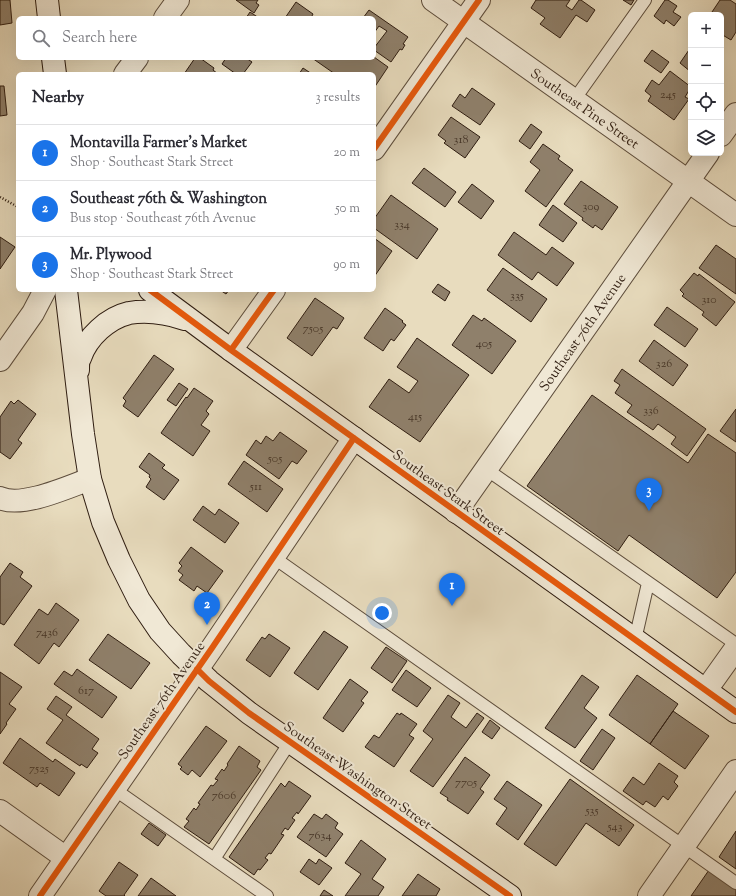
<!DOCTYPE html>
<html lang="en">
<head>
<meta charset="utf-8">
<style>
	:root { --surface:#fff; --page:#f7f7f7; --text:#2b2b33; --muted:#7c7c81; --line:#e1e1e2; --accent:#1a73e8 }
	body { margin:0; font-family:"Sorts Mill Goudy",serif; background:var(--page); color:var(--text) }
	.controls { position:absolute; right:12px; top:12px; display:grid; overflow:hidden; border-radius:6px; box-shadow:0 4px 16px #0002 }
	.controls button { width:36px; height:36px; display:grid; place-items:center; padding:0; border:0; border-bottom:1px solid var(--line); background:var(--surface); color:var(--text); font:20px sans-serif }
	.you { position:absolute; left:382px; top:613px; width:14px; height:14px; margin:-10px; border:3px solid #fff; border-radius:50%; background:#1a73e8; box-shadow:0 0 0 6px #1a73e833 }
	.badge { display:grid; place-items:center; width:26px; height:26px; border-radius:50%; background:var(--accent); color:#fff; font-size:13px; font-weight:700 }
	.pin { position:absolute; translate:-50% -33px; filter:drop-shadow(0 1px 2px #0008) }
	.pin::after { content:''; position:absolute; top:21px; width:14px; height:12px; background:inherit; clip-path:polygon(0 0,100% 0,50% 100%) }
	.list { margin:0; padding:0; list-style:none }
	h2 { display:flex; justify-content:space-between; align-items:center; height:52px; margin:0; padding:0 16px; font-size:17px }
	h2 small { font-size:13px; font-weight:400; color:var(--muted) }
	.list li { display:grid; grid-template-columns:26px 1fr auto; gap:12px; align-items:center; box-sizing:border-box; height:56px; padding:0 16px; border-top:1px solid var(--line) }
	.list b { display:block; font-size:15px; white-space:nowrap }
	.list p { margin:0; font-size:13px; white-space:nowrap; color:var(--muted) }
	.list em { font-size:13px; font-style:normal; color:var(--muted) }
	.icon { flex:none; width:22px; height:22px; fill:none; stroke:currentColor; stroke-width:2; stroke-linecap:round; stroke-linejoin:round }
	.map { position:relative; flex:none; width:736px; height:896px; overflow:hidden }
	.search { position:absolute; background:var(--surface); box-shadow:0 4px 16px #0002; left:16px; top:16px; width:360px; height:44px; display:flex; align-items:center; gap:10px; box-sizing:border-box; padding:0 14px; border-radius:6px; color:var(--muted); font-size:15px }
	.panel { position:absolute; background:var(--surface); box-shadow:0 4px 16px #0002; left:16px; top:72px; width:360px; height:220px; border-radius:6px }
	.map>svg:first-child { display:block }
	.building { fill:#8f806b; stroke:#2f1d11 }
	.lines { fill:none; stroke-linecap:round; stroke-linejoin:round }
	.service-casing { stroke:#5d4d3c; stroke-width:14 }
	.minor-casing { stroke:#5d4d3c; stroke-width:24 }
	.secondary-casing { stroke:#2f1d11; stroke-width:24 }
	.path { stroke:#2f1d11; stroke-width:2.5; stroke-dasharray:1 2; stroke-linecap:butt }
	.service { stroke:#f0e8d5; stroke-width:12 }
	.minor { stroke:#f0e8d5; stroke-width:22 }
	.secondary { stroke:#f0e8d5; stroke-width:22 }
	.cycleway-casing { stroke:#f0e8d5; stroke-width:8 }
	.cycleway { stroke:#e8590c; stroke-width:6 }
	.labels { text-anchor:middle; stroke-width:4; stroke-linejoin:round; paint-order:stroke }
	.number-label { font-size:12px; fill:#473628 }
	.street-label { font-size:14px; fill:#2f1d11; stroke:#f0e8d5 }
</style>
</head>
<body>
<div class="map">
<svg width="736" height="896" viewBox="0 0 736 896">
	<rect width="100%" height="100%" fill="#e8dcbe"/>
	<filter id="stains"><feTurbulence type="fractalNoise" baseFrequency=".005" numOctaves="4"/><feColorMatrix values="0 0 0 0 .2 0 0 0 0 .09 0 0 0 0 .02 0 0 0 .5 -.17"/></filter>
	<radialGradient id="worn" r=".72"><stop offset=".6" stop-color="#630" stop-opacity="0"/><stop offset="1" stop-color="#630" stop-opacity=".3"/></radialGradient>
	<path class="building" d="M0,0H10L12,23L0,25Z
		M236,0H258L256,3L259,5L254,13Z
		M536,0H570L566,6L572,10L579,0H581L595,10L587,22L576,15L560,38L540,24L545,18L531,8Z
		M623,0H634L631,5Z
		M665,0H668L677,6L673,12L681,17L674,26L666,20L664,24L654,16Z
		M720,0H730L736,4V32L731,40L721,34V15H710Z
		M296,2L313,14L311,18H285Z
		M369,10L408,37L403,44L405,45L402,50L400,49L391,62L374,50V48L387,31L379,26L374,33V18H363Z
		M250,12L259,18H246Z
		M691,47V72L680,63Z
		M652,50L669,62L661,73L644,61Z
		M374,57L388,67L374,88V74H335L312,58Z
		M195,58H200L214,68L213,70L218,74H184Z
		M226,58H246L252,62L243,74H236L222,64Z
		M303,68L312,74H299Z
		M670,71L691,87L685,97L689,99L674,120L648,101L651,96L645,91L652,80L659,85Z
		M0,86H4L7,115L0,116Z
		M472,88L495,104L480,125L452,106L460,94L465,98Z
		M451,117L480,137L465,158L444,143L446,141L438,135Z
		M531,124L542,132L530,149L519,141Z
		M543,144L560,156L558,159L573,170L546,207L525,191L540,170L530,162Z
		M424,168L456,192L445,207L412,183Z
		M581,181L618,207L602,230L595,225L593,228L582,220L583,218L564,204Z
		M472,184L494,201L481,219L458,202Z
		M391,195L438,229L417,259L374,228V219Z
		M553,205L577,223L563,242L539,225Z
		M514,232L546,255L552,247L574,263L557,286L538,272L532,280L498,255Z
		M0,237L15,247L0,269Z
		M374,238L392,251L374,277Z
		M716,245L736,259V294L699,268Z
		M503,268L547,299L531,322L487,290Z
		M694,273L698,276L699,274L735,302L716,326L702,315L704,312L682,296L684,294L680,290Z
		M438,284L450,292L445,301L432,292Z
		M220,290H229L226,294Z
		M315,298L344,318L337,329L333,327L312,356L287,338Z
		M667,307L698,329L685,347L654,325Z
		M385,308L403,321L402,322L406,325L394,341L391,339L383,351L364,338Z
		M473,315L482,321L484,318L516,341L492,374L452,345Z
		M417,338L469,375L420,442L369,407L389,379L409,393L418,381L397,367Z
		M654,340L688,365L673,386L639,361Z
		M154,355L174,369L138,417L123,406L126,401L123,398Z
		M622,369L706,429L687,456L671,444L676,437L658,424L653,430L627,412L632,405L615,393L620,385L614,381Z
		M179,383L188,389L176,406L167,400Z
		M194,388L213,401L206,411L209,414L201,425L210,431L193,456L161,433L186,397L187,398Z
		M592,395L688,463L708,434L736,453V572L717,598L629,535L618,551L527,486Z
		M18,400L36,414L18,440L22,443L10,459L0,452V417L11,401L14,404Z
		M736,409V442L720,431Z
		M280,432L307,451L297,464L292,461L279,479L246,455L256,440L261,444L266,436L273,441Z
		M149,453L165,465L162,468L179,480L164,500L146,487L151,479L149,477L150,475L139,467Z
		M244,461L283,489L267,512L228,484Z
		M203,506L215,515L219,509L239,523L225,543L193,520Z
		M191,547L223,571L207,593L197,586L194,591L179,580L183,575L178,571L182,566L179,563Z
		M10,563L23,572L20,577L32,586L4,625L0,623V577Z
		M56,603L79,620L59,647L54,643L39,664L14,645L39,609L48,615Z
		M324,631L348,647L318,690L294,673Z
		M108,634L150,663L131,689L89,660Z
		M269,634L290,648L270,677L246,660L262,637L265,639Z
		M386,647L407,661L392,683L371,668Z
		M77,669L117,697L102,718L54,684L64,671L72,676Z
		M406,670L431,688L417,707L392,690Z
		M0,672L22,687L9,704L16,709L6,723L7,724L0,734Z
		M582,675L599,687L584,708L597,718L575,748L545,728Z
		M637,675L678,704L650,744L609,715Z
		M350,679L368,692L361,701L364,703L343,732L323,718Z
		M448,695L460,703L451,717L466,728L477,713L484,718L433,787L410,771L433,739L423,731Z
		M56,696L72,707L66,715L99,739L92,749L98,753L87,768L81,764L80,766L46,743L63,720L47,709Z
		M673,711L709,736L685,769L650,744Z
		M397,713L400,715L401,713L417,724L409,735L414,738L394,767L365,747L374,735L379,738Z
		M490,720L500,728L492,739L482,732Z
		M206,726L227,741L200,777L192,770L188,775L180,769L182,767L178,764Z
		M602,729L615,738L593,770L580,761Z
		M20,738L53,762L55,759L75,773L59,796L40,783L37,787L3,763Z
		M239,746L260,761L257,767L261,770L209,844L184,827L189,821L186,819L194,808L196,810L200,804L198,803L211,785L213,786L218,780L215,779L222,769L224,771L228,765L227,764Z
		M465,757L490,775L480,789L484,792L468,814L447,800L448,798L440,793Z
		M659,763L678,776L674,782L678,786L668,800L663,796L655,807L646,801L643,805L623,791L633,777L644,785Z
		M570,779L634,825L619,846L586,823L556,866L524,844Z
		M289,781L311,796L298,814L297,812L292,818L295,820L288,830L285,828L281,834L284,835L271,854L269,853L265,858L268,860L260,870L258,869L254,875L229,857L281,783L285,787Z
		M507,781L542,805L518,840L496,824L507,808L494,799Z
		M314,814L322,819L326,814L338,823L335,828L343,834L326,857L297,837Z
		M149,823L166,835L158,846L141,834Z
		M736,831V869L719,857Z
		M361,840L386,859L372,879L384,887L378,896H345L361,874L345,863Z
		M309,859L316,864L319,859L332,868L319,885L300,872Z
		M119,862L138,875L124,895L125,896H106L99,891Z
		M709,870L736,889V896H691Z
		M418,874L440,889L436,896H402Z
		M151,878L176,896H138Z
		M324,890L333,896H320Z"/>
	<g class="lines">
		<defs>
			<path id="service" d="M574,100L645,0
				M486,469L736,644
				M273,557L736,883
				M635,640L648,583
				M114,789L267,896
				M214,859L290,742"/>
			<path id="minor" d="M433,0L736,215
				M165,18L178,0
				M125,74L137,58
				M721,135L736,114
				M374,149L479,0
				M231,350L274,290
				M0,360L33,313L45,290
				M0,498C22,508 68,487 90,479
				M456,512L708,153
				M706,690L736,648
				M0,811L66,858
				M40,896L212,648L354,438
				M649,896L736,771"/>
			<path id="secondary" d="M47,0L49,18
				M53,58L55,74
				M66,290L83,434L90,479L103,522L119,560L139,600L160,631L181,654L209,681L249,713L510,896
				M150,290L231,350L736,712
				M78,370C78,366 78,361 80,358C87,337 108,318 129,313C148,310 167,313 185,319"/>
		</defs>
		<use href="#service" class="service-casing"/>
		<use href="#minor" class="minor-casing"/>
		<use href="#secondary" class="secondary-casing"/>
		<path class="path" d="M0,197L18,207"/>
		<use href="#service" class="service"/>
		<use href="#minor" class="minor"/>
		<use href="#secondary" class="secondary"/>
		<defs>
			<path id="cycleway" d="M374,149L479,0
				M150,290L231,350L736,712
				M231,350L274,290
				M197,669L209,681L249,713L510,896
				M40,896L212,648L354,438"/>
		</defs>
		<use href="#cycleway" class="cycleway-casing"/>
		<use href="#cycleway" class="cycleway"/>
	</g>
	<g class="labels">
		<g class="number-label">
			<text x="668" y="98">245</text>
			<text x="461" y="143">318</text>
			<text x="591" y="210">309</text>
			<text x="402" y="228">334</text>
			<text x="517" y="299">335</text>
			<text x="709" y="303">310</text>
			<text x="313" y="332">7505</text>
			<text x="484" y="347">405</text>
			<text x="664" y="367">326</text>
			<text x="651" y="414">336</text>
			<text x="415" y="420">415</text>
			<text x="275" y="462">505</text>
			<text x="256" y="490">511</text>
			<text x="47" y="636">7436</text>
			<text x="86" y="694">617</text>
			<text x="39" y="772">7525</text>
			<text x="466" y="786">7705</text>
			<text x="224" y="799">7606</text>
			<text x="592" y="814">535</text>
			<text x="615" y="830">543</text>
			<text x="320" y="839">7634</text>
		</g>
		<g class="street-label">
			<text transform="translate(585 108) rotate(35)" y="5">Southeast Pine Street</text>
			<text transform="translate(582 332) rotate(-55)" y="5">Southeast 76th Avenue</text>
			<text transform="translate(449 492) rotate(36)" y="5">Southeast Stark Street</text>
			<text transform="translate(161 700) rotate(-55)" y="5">Southeast 76th Avenue</text>
			<text transform="translate(358 775) rotate(35)" y="5">Southeast Washington Street</text>
		</g>
	</g>
	<rect width="100%" height="100%" filter="url(#stains)"/>
	<rect width="100%" height="100%" fill="url(#worn)"/>
</svg>
<div class="controls">
<button>+</button>
<button>−</button>
<button><svg class="icon" aria-label="locate" viewBox="0 0 24 24"><circle cx="12" cy="12" r="6"/><path d="M12 2v4M12 18v4M2 12h4M18 12h4"/></svg></button>
<button><svg class="icon" aria-label="layers" viewBox="0 0 24 24"><path d="M12 4l9 5-9 5-9-5zM3 14l9 5 9-5"/></svg></button>
</div>
<div class="you"></div>
<div class="pin badge" style="left:452px;top:606px">1</div>
<div class="pin badge" style="left:207px;top:625px">2</div>
<div class="pin badge" style="left:649px;top:511px">3</div>
<div class="search"><svg class="icon" aria-label="search" viewBox="0 0 24 24"><circle cx="10" cy="10" r="6"/><path d="M15 15l6 6"/></svg>Search here</div>
<section class="panel">
<h2>Nearby<small>3 results</small></h2>
<ul class="list">
<li><span class="badge">1</span><div><b>Montavilla Farmer's Market</b><p>Shop · Southeast Stark Street</p></div><em>20 m</em></li>
<li><span class="badge">2</span><div><b>Southeast 76th &amp; Washington</b><p>Bus stop · Southeast 76th Avenue</p></div><em>50 m</em></li>
<li><span class="badge">3</span><div><b>Mr. Plywood</b><p>Shop · Southeast Stark Street</p></div><em>90 m</em></li>
</ul>
</section>
</div>
</body>
</html>
